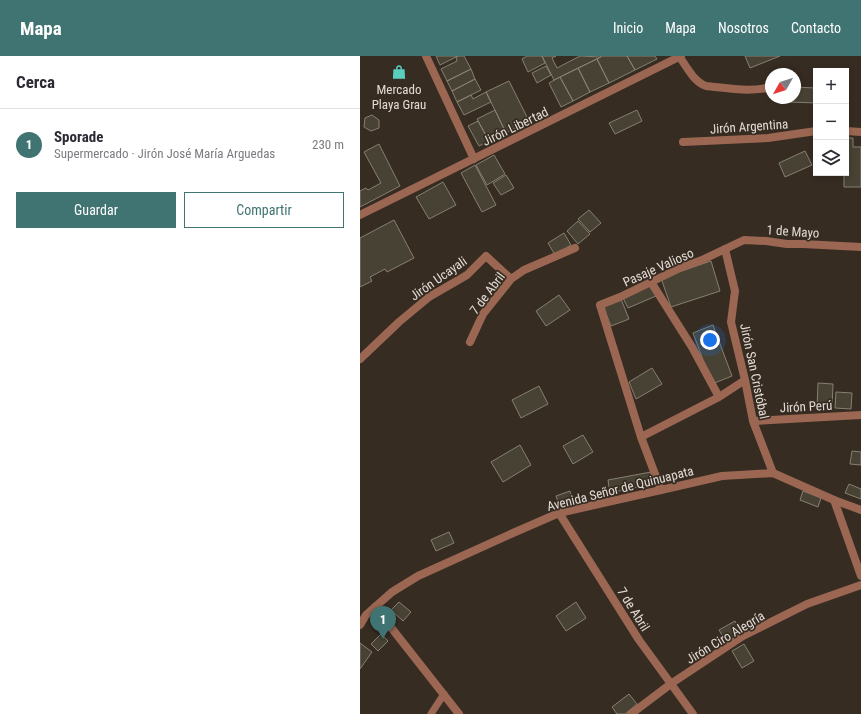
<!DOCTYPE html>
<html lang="es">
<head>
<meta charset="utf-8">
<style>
	:root { --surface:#fff; --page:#f2f2f3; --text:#2b2b33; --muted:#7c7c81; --line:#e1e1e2; --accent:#407472 }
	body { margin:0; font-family:"Roboto Condensed",sans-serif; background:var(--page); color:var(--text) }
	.controls { position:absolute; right:12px; top:12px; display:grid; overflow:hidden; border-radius:0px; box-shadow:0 2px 6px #0003 }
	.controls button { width:36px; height:36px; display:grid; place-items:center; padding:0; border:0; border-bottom:1px solid var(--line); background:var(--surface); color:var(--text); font:20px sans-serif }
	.compass { position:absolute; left:405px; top:12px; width:36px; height:36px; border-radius:50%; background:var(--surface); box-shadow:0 2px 6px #0003; rotate:231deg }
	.you { position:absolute; left:350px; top:284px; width:14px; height:14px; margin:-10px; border:3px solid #fff; border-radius:50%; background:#1a73e8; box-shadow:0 0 0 6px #1a73e833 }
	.badge { display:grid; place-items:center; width:26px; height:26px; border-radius:50%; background:var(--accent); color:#fff; font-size:13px; font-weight:700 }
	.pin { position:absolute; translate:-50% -33px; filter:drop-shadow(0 1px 2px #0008) }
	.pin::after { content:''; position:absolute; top:21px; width:14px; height:12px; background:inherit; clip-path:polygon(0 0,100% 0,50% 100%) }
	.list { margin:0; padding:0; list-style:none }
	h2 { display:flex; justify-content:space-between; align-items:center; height:52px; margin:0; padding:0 16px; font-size:17px }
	h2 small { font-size:13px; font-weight:400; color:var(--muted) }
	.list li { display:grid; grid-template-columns:26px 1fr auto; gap:12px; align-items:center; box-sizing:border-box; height:72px; padding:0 16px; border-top:1px solid var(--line) }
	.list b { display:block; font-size:15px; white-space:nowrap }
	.list p { margin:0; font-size:13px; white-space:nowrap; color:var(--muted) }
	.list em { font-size:13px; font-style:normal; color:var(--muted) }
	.actions { display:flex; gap:8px; padding:12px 16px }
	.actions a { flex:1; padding:9px 0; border:1px solid var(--accent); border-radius:0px; text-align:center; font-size:14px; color:var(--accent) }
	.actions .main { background:var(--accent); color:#fff }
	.icon { flex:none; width:22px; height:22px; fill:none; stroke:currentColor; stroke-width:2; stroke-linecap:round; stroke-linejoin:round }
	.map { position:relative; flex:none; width:501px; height:658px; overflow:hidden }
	header { display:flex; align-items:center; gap:24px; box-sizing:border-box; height:56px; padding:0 20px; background:var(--accent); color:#fff }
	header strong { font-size:19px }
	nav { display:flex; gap:22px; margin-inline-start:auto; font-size:14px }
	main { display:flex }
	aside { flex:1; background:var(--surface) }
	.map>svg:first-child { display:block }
	.building { fill:#474234; stroke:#868071 }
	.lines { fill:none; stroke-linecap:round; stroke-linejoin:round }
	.service { stroke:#9b6753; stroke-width:7 }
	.minor { stroke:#9b6753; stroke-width:8 }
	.tertiary { stroke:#9b6753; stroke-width:8 }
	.labels { text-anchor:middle; stroke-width:3.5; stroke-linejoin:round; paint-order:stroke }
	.poi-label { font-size:13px; fill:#e2dbd5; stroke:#372c22 }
	.street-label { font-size:13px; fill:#e2dbd5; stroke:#372c22 }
</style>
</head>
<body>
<header>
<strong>Mapa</strong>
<nav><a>Inicio</a><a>Mapa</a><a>Nosotros</a><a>Contacto</a></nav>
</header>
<main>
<aside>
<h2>Cerca<small></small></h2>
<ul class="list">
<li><span class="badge">1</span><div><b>Sporade</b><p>Supermercado · Jirón José María Arguedas</p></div><em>230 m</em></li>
</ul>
<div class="actions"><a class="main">Guardar</a><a>Compartir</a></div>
</aside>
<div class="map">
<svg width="501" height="658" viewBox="0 0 501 658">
	<rect width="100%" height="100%" fill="#372c22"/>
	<path class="building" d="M76,0H98L80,9Z
		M98,0H104L111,13L87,25L81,13L97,5L96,1Z
		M167,0H182L185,7L168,16L162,3Z
		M182,0H196L192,2L197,12L220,0L241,1L194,24Z
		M242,0H267L275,14L249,27L237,3Z
		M267,0H295L297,3L275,14Z
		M385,0H420L390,12Z
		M237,3L249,27L230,36L218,12Z
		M186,10L191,19L177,27L172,17Z
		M218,12L230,36L213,45L200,21Z
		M111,13L115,23L92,35L87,25Z
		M200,21L213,45L201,51L189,27Z
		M115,23L121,34L97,46L92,35Z
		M149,25L169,65L146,77L126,36Z
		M435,31L456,32V47L429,46V42H435Z
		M126,36L131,46L104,59L97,46L111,39L113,43Z
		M135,54L146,77L129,85L117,63Z
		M277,54L282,65L255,78L249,67Z
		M12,59L19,64V72L11,75L4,71L5,62Z
		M118,65L129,85L119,90L108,70Z
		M486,82H493V91H501V131H484V117H486Z
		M19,88L40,130L0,151V135L6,132L8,134L21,127L4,96Z
		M445,95L452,109L425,121L419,107Z
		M134,99L145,118L127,129L116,109Z
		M115,109L136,149L122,156L101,117Z
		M146,119L154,132L141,139L133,127Z
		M83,126L96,149L69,163L56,141Z
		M229,154L241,167L230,176L218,163Z
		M34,164L54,202L27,216L25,213L10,221L12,225L0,231V182Z
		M218,165L230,178L218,188L207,175Z
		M204,177L211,189L195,199L188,187Z
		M351,205L360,235L311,251L301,222Z
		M291,229L296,240L268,252L263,242Z
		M199,239L210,254L186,270L176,255Z
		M261,243L269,263L251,270L243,251Z
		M353,269L372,320L352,328L333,277Z
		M292,312L302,328L276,343L269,326Z
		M458,327L473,328L472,353L457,352Z
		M179,330L188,348L161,362L152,344Z
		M476,336L492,337L491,353L475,352Z
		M223,379L233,396L213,408L203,390Z
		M160,389L171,409L143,426L131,406Z
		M492,395L501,396V409L490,408Z
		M291,416L293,428L250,437L248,424Z
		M489,428L501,433V443L485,437Z
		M210,435L212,443L199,448L196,440Z
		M443,435L461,442L458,451L440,444Z
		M89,476L94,487L76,495L71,484Z
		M39,546L51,556L43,565L31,554Z
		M216,546L226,562L206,575L196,560Z
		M375,565L382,577L366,586L359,574Z
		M21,578L28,585L18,595L11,588Z
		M0,587L12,596L0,613Z
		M384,588L394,605L382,612L372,595Z
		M269,638L277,648L265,658H257L252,651Z"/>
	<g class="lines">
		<path class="service" d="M71,658L84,638"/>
		<path class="minor" d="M66,0L114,103
			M319,0C326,10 334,26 346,30C366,32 386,36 407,32L411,34
			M486,75L501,76
			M323,86L408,82L456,75
			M0,159L321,0
			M365,193L375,235L371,266L385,324L393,365L413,417
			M291,226L332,291L359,341
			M110,286L123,258L151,223L164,214L215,192
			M0,303L39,266L69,241L107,219L126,200L151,223
			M393,365L501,359
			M281,381L359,341L385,324
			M301,434L281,381L240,249L260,241L320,212L342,204L384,184L406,185L427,188H443L501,191
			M474,444L501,520
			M199,457L279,584L333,658
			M15,551L99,658
			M271,658L312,627L383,580L447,548L501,529"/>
		<path class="tertiary" d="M0,569L6,559L32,536L58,520L153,477L199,457L301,434L362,420L413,417L474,444L501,454"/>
	</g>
	<defs>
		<symbol id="shop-bare" viewBox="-9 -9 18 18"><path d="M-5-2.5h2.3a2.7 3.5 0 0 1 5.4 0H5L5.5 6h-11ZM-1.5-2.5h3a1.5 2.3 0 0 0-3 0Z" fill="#59cebf" stroke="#372c22" stroke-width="2.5" paint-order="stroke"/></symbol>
	</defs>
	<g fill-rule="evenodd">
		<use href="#shop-bare" x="29" y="6" width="20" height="20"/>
	</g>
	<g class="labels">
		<g class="poi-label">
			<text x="39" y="38">Mercado<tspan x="39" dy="15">Playa Grau</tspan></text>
		</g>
		<g class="street-label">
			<text transform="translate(155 70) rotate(-26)" y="5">Jirón Libertad</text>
			<text transform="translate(389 70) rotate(-4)" y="5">Jirón Argentina</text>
			<text transform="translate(433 175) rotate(4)" y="5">1 de Mayo</text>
			<text transform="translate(298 211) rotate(-24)" y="5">Pasaje Valioso</text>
			<text transform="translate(78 222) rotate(-35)" y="5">Jirón Ucayali</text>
			<text transform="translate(127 237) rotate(-53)" y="5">7 de Abril</text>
			<text transform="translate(395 315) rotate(78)" y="5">Jirón San Cristóbal</text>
			<text transform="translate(446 350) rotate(-3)" y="5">Jirón Perú</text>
			<text transform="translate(260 432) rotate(-14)" y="5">Avenida Señor de Quinuapata</text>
			<text transform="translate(274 553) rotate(58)" y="5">7 de Abril</text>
			<text transform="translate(365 581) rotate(-31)" y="5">Jirón Ciro Alegría</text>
		</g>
	</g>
</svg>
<div class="controls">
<button>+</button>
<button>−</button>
<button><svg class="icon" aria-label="layers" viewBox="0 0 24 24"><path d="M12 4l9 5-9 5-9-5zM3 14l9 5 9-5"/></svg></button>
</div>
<svg class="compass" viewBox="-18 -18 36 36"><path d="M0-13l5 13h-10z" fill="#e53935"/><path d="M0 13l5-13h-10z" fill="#7c7c81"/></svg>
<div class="you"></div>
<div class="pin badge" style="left:23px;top:583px">1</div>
</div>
</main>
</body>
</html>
